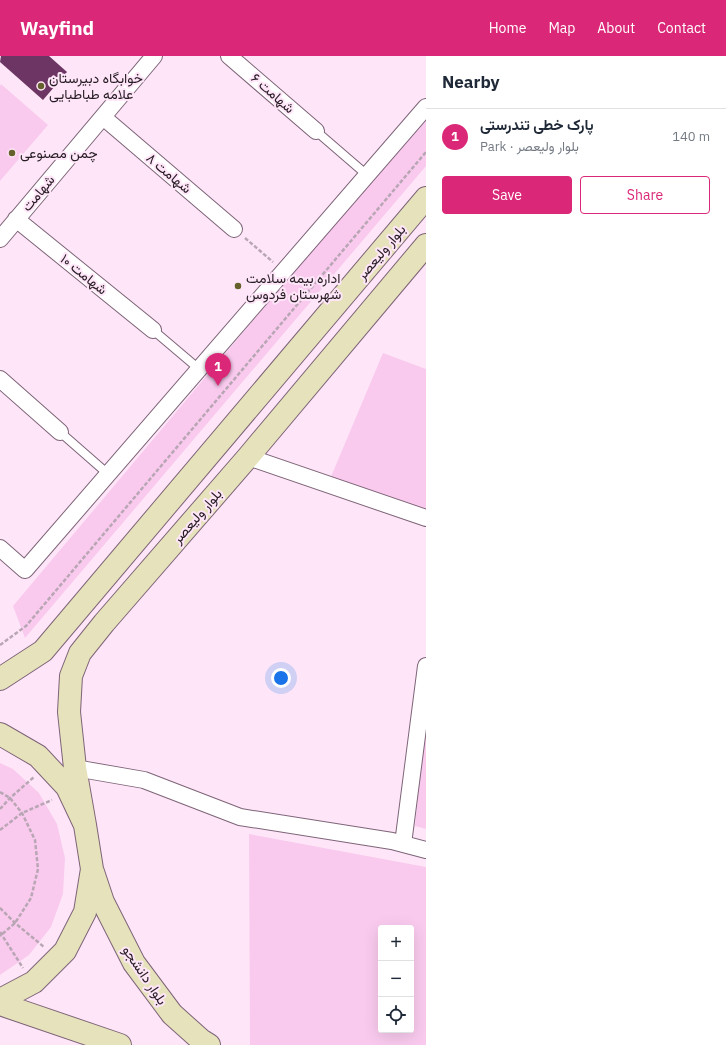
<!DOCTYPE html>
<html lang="en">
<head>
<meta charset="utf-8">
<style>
	:root { --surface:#fff; --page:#f2f2f3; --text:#1f2937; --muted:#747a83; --line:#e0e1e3; --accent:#db2777 }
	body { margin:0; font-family:"IBM Plex Sans",Vazirmatn,sans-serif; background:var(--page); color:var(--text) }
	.controls { position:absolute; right:12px; bottom:12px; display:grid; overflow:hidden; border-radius:4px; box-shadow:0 4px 16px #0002 }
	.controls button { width:36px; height:36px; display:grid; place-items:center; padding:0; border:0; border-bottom:1px solid var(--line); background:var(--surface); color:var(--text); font:20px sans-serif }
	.you { position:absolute; left:281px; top:622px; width:14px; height:14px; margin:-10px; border:3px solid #fff; border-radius:50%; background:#1a73e8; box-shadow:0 0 0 6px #1a73e833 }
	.badge { display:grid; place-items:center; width:26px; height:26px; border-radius:50%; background:var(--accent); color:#fff; font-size:13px; font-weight:700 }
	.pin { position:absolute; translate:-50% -33px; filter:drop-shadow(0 1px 2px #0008) }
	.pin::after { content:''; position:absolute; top:21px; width:14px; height:12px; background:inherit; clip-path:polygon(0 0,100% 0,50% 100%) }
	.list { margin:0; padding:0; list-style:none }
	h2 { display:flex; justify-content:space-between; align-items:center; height:52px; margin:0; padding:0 16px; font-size:17px }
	h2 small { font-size:13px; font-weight:400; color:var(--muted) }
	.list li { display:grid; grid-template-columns:26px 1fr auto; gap:12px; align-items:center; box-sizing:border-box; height:56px; padding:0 16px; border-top:1px solid var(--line) }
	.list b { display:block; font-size:15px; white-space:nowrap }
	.list p { margin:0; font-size:13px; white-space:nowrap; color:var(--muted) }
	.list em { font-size:13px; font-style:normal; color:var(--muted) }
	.actions { display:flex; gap:8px; padding:12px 16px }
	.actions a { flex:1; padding:9px 0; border:1px solid var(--accent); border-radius:4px; text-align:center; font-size:14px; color:var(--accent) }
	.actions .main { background:var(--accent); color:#fff }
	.icon { flex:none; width:22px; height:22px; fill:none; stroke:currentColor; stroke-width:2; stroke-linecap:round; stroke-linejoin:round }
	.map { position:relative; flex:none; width:426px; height:989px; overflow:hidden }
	header { display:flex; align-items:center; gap:24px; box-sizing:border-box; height:56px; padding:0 20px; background:var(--accent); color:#fff }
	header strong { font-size:19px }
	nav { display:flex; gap:22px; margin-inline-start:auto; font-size:14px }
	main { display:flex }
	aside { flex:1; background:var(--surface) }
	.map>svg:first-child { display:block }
	.green { fill:#f9caee; fill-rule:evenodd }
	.building { fill:#6d3563 }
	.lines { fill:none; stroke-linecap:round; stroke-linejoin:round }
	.service-casing { stroke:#7e6478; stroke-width:10 }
	.minor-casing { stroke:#7e6478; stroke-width:18 }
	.secondary-casing { stroke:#7e6478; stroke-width:24 }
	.path { stroke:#b9a6b4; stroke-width:2.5; stroke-dasharray:4 2; stroke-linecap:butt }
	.service { stroke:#fff; stroke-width:8 }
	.minor { stroke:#fff; stroke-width:16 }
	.secondary { stroke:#e6e2bb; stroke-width:22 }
	.poi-dot { fill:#65602c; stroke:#fee6f8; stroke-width:1.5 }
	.labels { text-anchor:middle; stroke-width:4; stroke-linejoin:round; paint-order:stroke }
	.poi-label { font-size:14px; fill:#251b23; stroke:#fee6f8; text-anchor:start }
	.street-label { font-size:14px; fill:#251b23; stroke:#fee6f8 }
</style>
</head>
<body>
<header>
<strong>Wayfind</strong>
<nav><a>Home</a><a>Map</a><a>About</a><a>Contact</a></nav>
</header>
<main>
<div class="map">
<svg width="426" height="989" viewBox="0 0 426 989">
	<rect width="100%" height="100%" fill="#fee6f8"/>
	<path class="green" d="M1,28L48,69L0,125V30Z
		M426,59V110L25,582L13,550Z
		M383,297L426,313V457L330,423Z
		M424,680H426V773L415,770Z
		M0,707L13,713L39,737L57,768L65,802L63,838L51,871L29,899L0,919Z
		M249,778L426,811V989H250ZM381,872H411V974H381Z"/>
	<path class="building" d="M1,0H49L67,16L43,44L0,6Z"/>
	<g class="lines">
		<defs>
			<path id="service" d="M316,75L367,119
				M153,274L199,313
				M60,376L108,418"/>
			<path id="minor" d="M229,0L316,75
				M103,61L234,173
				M16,163L153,274
				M0,183L154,0
				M0,323L60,376
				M248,401L426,462
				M0,492L25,514L426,51
				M75,712L144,724L240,761L392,785L426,794
				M403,788L426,610"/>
			<path id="secondary" d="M0,623L43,595L426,142
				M0,678L38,700L67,731L85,769L92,813L85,856L65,895L34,926L0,944
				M85,769L75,712L69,656L71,620L80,597L104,567L248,401L426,189
				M93,816L103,846L134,907L172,958L201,984L209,989
				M0,948L120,989"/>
		</defs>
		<use href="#service" class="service-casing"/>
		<use href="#minor" class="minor-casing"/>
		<use href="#secondary" class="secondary-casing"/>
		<path class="path" d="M245,182L273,206
			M0,589L26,570L426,96
			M0,736L10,742L22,757L35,784L38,813L31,842L15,867L0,880
			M0,753L10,742L34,721
			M0,774L22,757L52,744
			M0,852L15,867L44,891
			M0,876L23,912"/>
		<use href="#service" class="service"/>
		<use href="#minor" class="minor"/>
		<use href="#secondary" class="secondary"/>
	</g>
	<g class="poi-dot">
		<circle cx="41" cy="30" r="4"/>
		<circle cx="12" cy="97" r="4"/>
		<circle cx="238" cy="230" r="4"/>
	</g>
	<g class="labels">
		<g class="poi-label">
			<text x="49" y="27">خوابگاه دبیرستان<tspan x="49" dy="16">علامه طباطبایی</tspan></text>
			<text x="20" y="102">چمن مصنوعی</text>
			<text x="246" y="227">اداره بیمه سلامت<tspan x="246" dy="16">شهرستان فردوس</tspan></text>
		</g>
		<g class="street-label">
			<text transform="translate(273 37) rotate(41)" y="5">شهامت ۶</text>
			<text transform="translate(169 117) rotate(40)" y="5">شهامت ۸</text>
			<text transform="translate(38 137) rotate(-50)" y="5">شهامت</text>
			<text transform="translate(381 196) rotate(-50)" y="5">بلوار ولیعصر</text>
			<text transform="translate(84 218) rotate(39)" y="5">شهامت ۱۰</text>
			<text transform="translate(197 460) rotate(-49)" y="5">بلوار ولیعصر</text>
			<text transform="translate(145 919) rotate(56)" y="5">بلوار دانشجو</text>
		</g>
	</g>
</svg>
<div class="controls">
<button>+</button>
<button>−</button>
<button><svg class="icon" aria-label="locate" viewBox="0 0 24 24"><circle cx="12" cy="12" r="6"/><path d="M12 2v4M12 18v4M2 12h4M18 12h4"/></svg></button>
</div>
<div class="you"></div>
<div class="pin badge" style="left:218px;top:330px">1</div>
</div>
<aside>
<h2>Nearby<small></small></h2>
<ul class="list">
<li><span class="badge">1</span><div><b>پارک خطی تندرستی</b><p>Park · بلوار ولیعصر</p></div><em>140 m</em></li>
</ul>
<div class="actions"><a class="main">Save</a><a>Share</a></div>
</aside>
</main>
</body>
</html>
